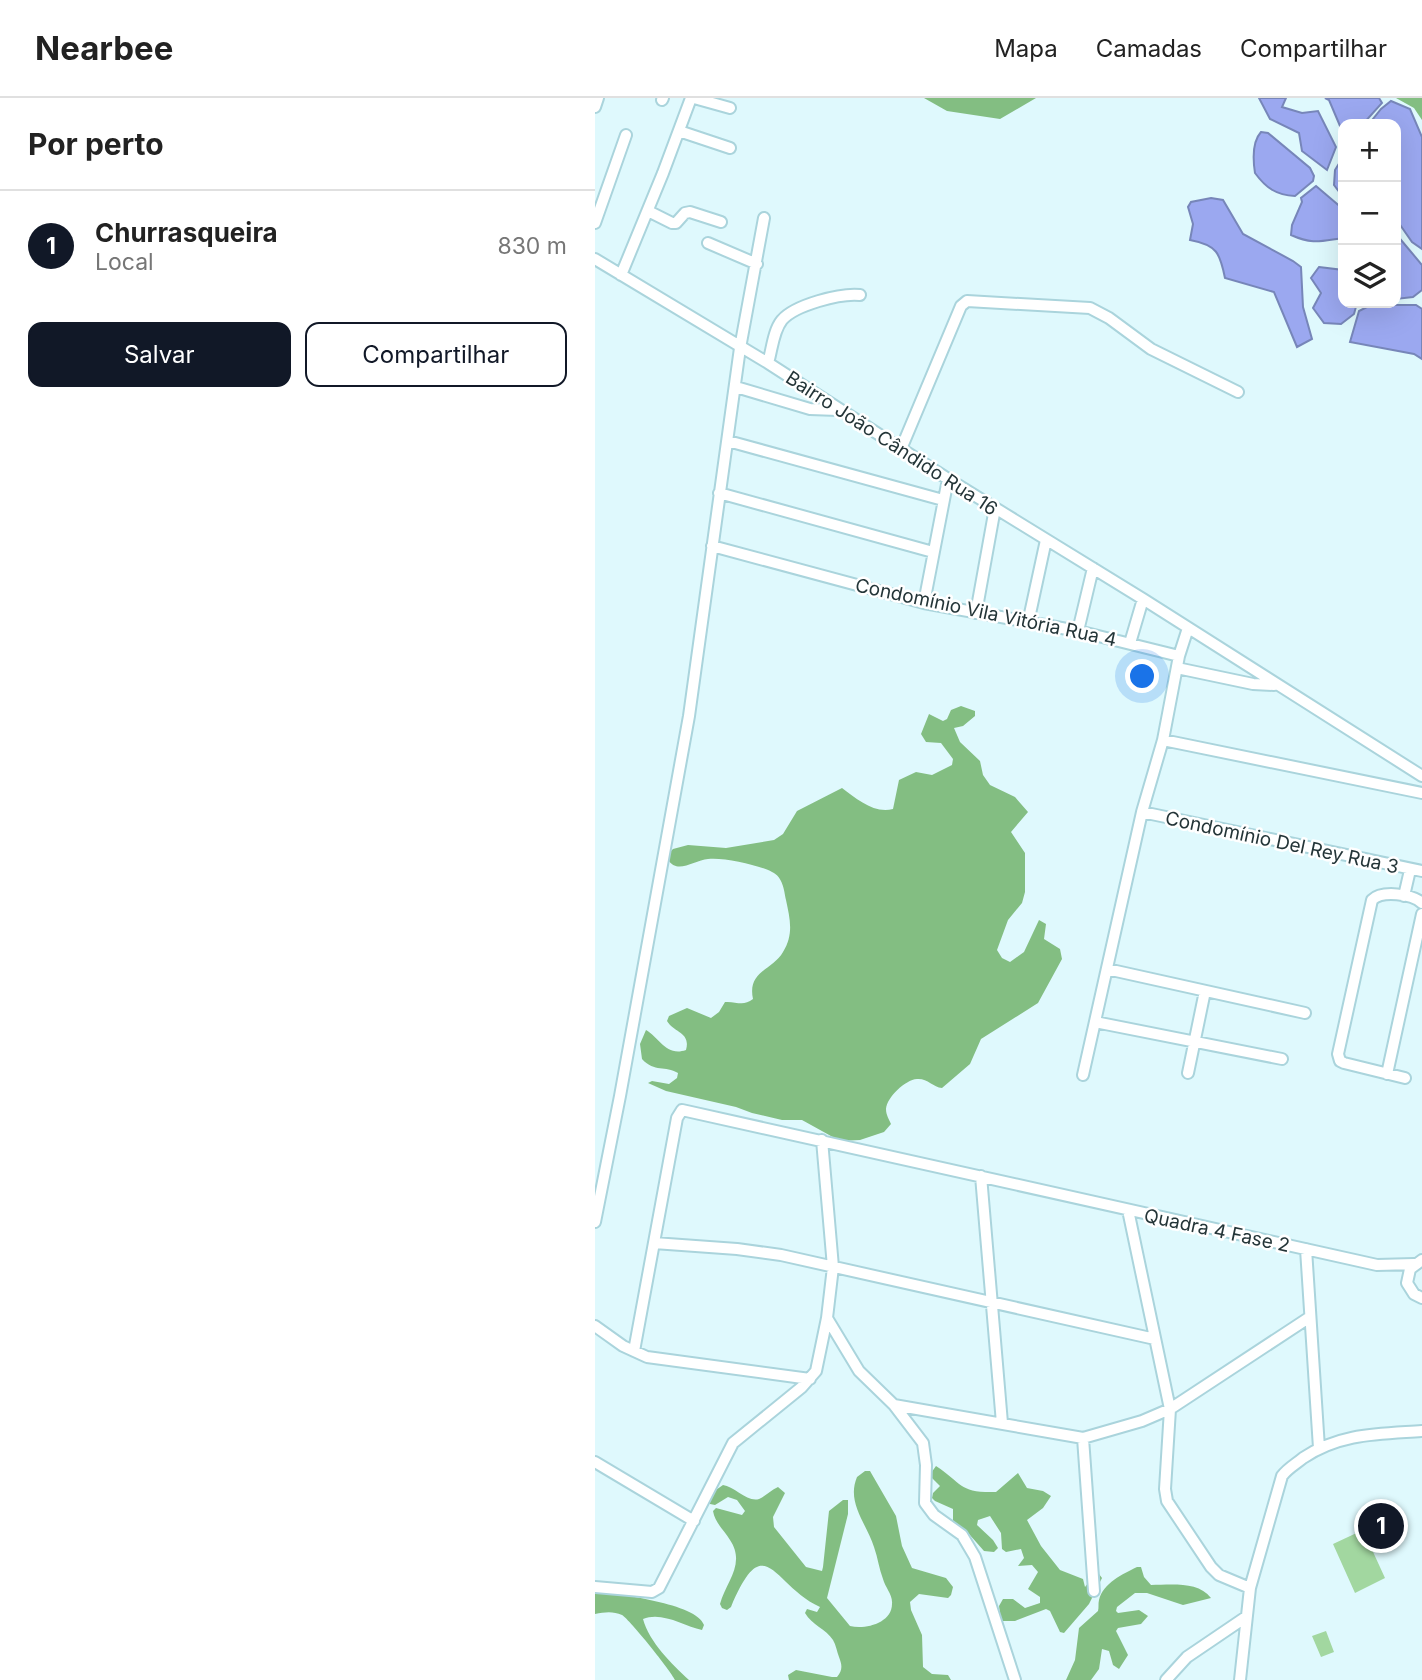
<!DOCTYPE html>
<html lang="pt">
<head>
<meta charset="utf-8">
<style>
	:root { --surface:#fff; --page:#f6f6f6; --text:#222; --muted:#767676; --line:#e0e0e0; --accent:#111827 }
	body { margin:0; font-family:Inter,sans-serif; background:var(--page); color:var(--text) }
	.controls { position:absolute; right:21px; top:21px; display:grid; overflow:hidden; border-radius:14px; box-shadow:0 7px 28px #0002 }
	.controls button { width:63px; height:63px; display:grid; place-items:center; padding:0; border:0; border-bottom:2px solid var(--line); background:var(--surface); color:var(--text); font:35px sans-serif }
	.you { position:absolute; left:548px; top:579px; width:24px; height:24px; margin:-18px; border:5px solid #fff; border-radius:50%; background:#1a73e8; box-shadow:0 0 0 10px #1a73e833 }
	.badge { display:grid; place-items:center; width:46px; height:46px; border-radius:50%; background:var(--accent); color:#fff; font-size:23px; font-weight:700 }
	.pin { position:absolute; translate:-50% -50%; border:4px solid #fff; box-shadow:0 2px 7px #0006 }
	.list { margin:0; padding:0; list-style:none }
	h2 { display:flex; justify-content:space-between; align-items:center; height:91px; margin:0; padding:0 28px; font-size:30px }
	h2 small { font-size:23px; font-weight:400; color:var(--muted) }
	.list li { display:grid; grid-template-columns:46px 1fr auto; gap:21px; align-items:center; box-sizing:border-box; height:112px; padding:0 28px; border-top:2px solid var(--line) }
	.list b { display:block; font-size:26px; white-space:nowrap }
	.list p { margin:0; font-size:23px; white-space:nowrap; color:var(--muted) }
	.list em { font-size:23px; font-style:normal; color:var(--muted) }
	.actions { display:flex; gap:14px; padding:21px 28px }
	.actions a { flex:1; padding:16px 0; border:2px solid var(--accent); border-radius:14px; text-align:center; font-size:24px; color:var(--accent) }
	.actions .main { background:var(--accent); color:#fff }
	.icon { flex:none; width:38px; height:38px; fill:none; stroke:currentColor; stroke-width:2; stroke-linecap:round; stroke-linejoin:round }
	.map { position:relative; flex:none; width:827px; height:1582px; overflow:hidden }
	header { display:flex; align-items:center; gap:42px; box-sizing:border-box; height:98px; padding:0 35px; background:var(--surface); border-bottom:2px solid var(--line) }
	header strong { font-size:33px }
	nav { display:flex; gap:38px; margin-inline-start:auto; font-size:24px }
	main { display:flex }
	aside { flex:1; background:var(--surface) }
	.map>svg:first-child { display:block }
	.green { fill:#a2d7a0 }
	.forest { fill:#83be82 }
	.water { fill:#9ba8f0; stroke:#7786b9; stroke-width:2 }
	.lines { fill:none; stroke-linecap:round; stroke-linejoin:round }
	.minor-casing { stroke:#aad4dc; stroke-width:14 }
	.minor { stroke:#fff; stroke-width:10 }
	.labels { text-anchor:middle; stroke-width:5; stroke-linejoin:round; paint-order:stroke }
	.street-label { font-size:19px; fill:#243538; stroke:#fff }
</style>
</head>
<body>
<header>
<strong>Nearbee</strong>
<nav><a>Mapa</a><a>Camadas</a><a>Compartilhar</a></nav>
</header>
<main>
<aside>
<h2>Por perto<small></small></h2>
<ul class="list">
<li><span class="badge">1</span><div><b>Churrasqueira</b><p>Local</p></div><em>830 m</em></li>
</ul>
<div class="actions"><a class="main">Salvar</a><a>Compartilhar</a></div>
</aside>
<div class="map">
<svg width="827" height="1582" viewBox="0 0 827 1582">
	<rect width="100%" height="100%" fill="#dff9fd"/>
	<path class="green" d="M768,1432L790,1480L760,1495L738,1446Z
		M731,1533L739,1554L726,1559L717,1538Z"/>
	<path class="forest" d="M329,0H441L405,21L352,13Z
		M801,0H827V22L819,10Z
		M366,608L380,613V618L368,628L359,630L365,644L385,663L388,677L395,687L420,699L433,714L416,734L430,755V794L427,805L413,822L402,852L407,860L415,864L429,854L444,822L451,826L449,841L465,851L467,861L443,905L386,941L375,966L347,990C338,989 332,980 322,981C310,982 292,999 291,1011C291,1017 294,1021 296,1026L289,1034L265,1042L245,1043L207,1022H187L157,1015L141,1009L71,993L53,985L57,983L74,986L82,980L83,975C70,967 60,975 47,961L45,946L51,932C64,939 71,959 91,952C96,934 79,935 72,923L74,918L92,910L116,920L124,914L130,904C141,903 148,909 158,901C152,873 178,872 188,854C199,836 195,821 191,802C189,792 188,779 177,774C164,767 128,759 113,761C100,762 83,776 74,763L75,754L78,751L93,747L131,750L179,742L188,736L202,713L247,690C262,701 279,716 298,711L304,682L321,674L337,677L357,667L358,661L346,645L331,644L326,636L334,616L348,623L352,621L356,612Z
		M341,1368C368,1386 364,1395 401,1394L423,1375L432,1390L448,1393L456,1398L448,1410L432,1422L446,1448L465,1472L488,1481L490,1489L499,1477L504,1476L507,1480L494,1506L469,1535L465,1534L455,1513L451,1511L420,1523H406L404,1508L408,1501H418L430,1510L445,1505V1499L433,1491L443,1474L437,1467L423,1468L429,1460L426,1451L411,1454L407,1451L406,1435L395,1418L383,1422L382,1427L398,1442L403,1450L399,1454L389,1453L374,1436L358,1425V1411L340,1403L337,1400L338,1395L345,1388L336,1379V1375Z
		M270,1373H275L301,1418L307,1448L317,1470L351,1480L358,1489L356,1497L353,1500L324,1496L315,1504L316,1512L327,1537L328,1569L337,1576L353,1577L356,1582H194L193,1577L201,1572L237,1579H242C248,1572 247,1567 244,1559C242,1554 241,1547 238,1542C231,1531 217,1527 210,1515L212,1511L222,1514L225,1509C178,1488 170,1428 136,1509L132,1512L127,1510L125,1506C131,1484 151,1466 135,1442C129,1432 120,1425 118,1413L121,1410L147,1417L150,1413L142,1402L133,1399L120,1407L115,1406L113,1402L118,1394L128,1387C139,1388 153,1405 164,1401C171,1398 176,1392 183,1389L190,1395L178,1419L179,1429L211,1469L227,1473L228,1469L234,1413L248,1402H253V1416L232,1500L255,1528C270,1532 297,1525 297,1506C298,1497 290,1489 288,1481C284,1471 283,1460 279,1449C272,1426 251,1405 262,1379Z
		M542,1469H546L549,1479L556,1487C576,1487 603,1483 616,1500L588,1507L552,1495H540L522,1509L521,1513L523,1515L544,1512L553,1518L546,1526L523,1530L521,1533L533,1557L524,1571L518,1567L514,1553L507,1551L504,1571L496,1582H471L480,1562L484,1530L503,1513C504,1509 503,1506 504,1502C508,1485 528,1476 542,1469Z
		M0,1492C23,1497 102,1505 109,1527L107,1532C89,1528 67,1513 48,1521C54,1544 77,1566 94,1582H80C76,1573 35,1522 27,1517C18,1513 10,1514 0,1516Z"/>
	<path class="water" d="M664,0H691L687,9L707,15L723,13L741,49L732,72L707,53L704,35L675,21Z
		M730,0H784L787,5L768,26H748V35L734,2Z
		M796,3L815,11L827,39V151L817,144L801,121V26H774L786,11Z
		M666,34L673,35L715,70L719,78L718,83L700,98C681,97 671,90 660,75C658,62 657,44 666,34Z
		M748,59V99L739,87L740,72Z
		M721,88L748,111V140C726,143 718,147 696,137L697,127L707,104L706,100Z
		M616,100L628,102L648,136L698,163L706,169L708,209L717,241L702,249L679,194L630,180C625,155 622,147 595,142L598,126L593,109L596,104Z
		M801,136L827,167V192L818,199L801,201Z
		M724,169L748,172V205H762L759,216L746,226L729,225L718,210L726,195L716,180Z
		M799,207H821L827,211V261L819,256L755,244L764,213L772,209Z"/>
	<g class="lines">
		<defs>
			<path id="minor" d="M99,0L135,10
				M67,2L68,0
				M0,9L3,0
				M84,33L135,50
				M53,113L77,125H81L90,115L95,114L126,124
				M0,125L31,37
				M113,145L162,166
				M0,161L173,265L353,381L548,501L827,678
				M26,177L68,75L96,0
				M173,265C177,252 178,233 187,222C200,207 245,195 265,197
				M141,289L215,311L243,312
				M133,343L348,402
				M306,351L366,208L372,203L495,210L514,220L556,251L643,294
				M124,395L338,454
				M117,448L329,505L483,533L584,558
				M329,505L353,381
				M381,515L400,410
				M433,525L451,442
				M483,533L498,470
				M535,545L548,501
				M582,570L658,586L679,587
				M568,642L827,695
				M547,714L827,773
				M809,798L815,772
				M512,871L710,915
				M500,924L687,961
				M593,975L610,893
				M792,976L827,816
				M488,977L547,714L568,642L584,558L593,530
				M810,980L749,965L745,963L743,956L777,802C787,792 817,796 827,805
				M386,1078L407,1325
				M533,1112L575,1311L570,1391L572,1403L616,1469L624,1477L655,1490
				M0,1124L25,998L94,618L145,250L169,120
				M59,1145L142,1151L186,1157L560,1241
				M711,1151L724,1350
				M827,1162L815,1171L812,1185L819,1196L827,1200
				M232,1220L264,1273L299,1307L328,1345L331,1367L330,1405L339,1417L367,1437L380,1459L420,1582
				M0,1228L28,1248L52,1259L215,1281
				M39,1253L82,1020L87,1012L782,1167L819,1166
				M299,1307L488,1340L547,1323L575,1311L715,1219
				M488,1340L499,1493
				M0,1364L99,1423
				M0,1489L57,1494L64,1490L138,1345L207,1289L221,1273L232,1220L238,1169L227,1042
				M571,1582L592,1559L651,1519
				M645,1582L655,1490L687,1378C693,1370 701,1366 708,1360C745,1335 784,1336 827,1333"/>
		</defs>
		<use href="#minor" class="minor-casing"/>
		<use href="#minor" class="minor"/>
	</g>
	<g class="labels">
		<g class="street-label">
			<text transform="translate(297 345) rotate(33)" y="7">Bairro João Cândido Rua 16</text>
			<text transform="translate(391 514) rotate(12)" y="7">Condomínio Vila Vitória Rua 4</text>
			<text transform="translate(687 744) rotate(12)" y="7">Condomínio Del Rey Rua 3</text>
			<text transform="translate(622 1132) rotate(12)" y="7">Quadra 4 Fase 2</text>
		</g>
	</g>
</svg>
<div class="controls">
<button>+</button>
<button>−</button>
<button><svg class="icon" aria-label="layers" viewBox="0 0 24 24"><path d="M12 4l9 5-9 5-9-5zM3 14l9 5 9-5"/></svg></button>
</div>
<div class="you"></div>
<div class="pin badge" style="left:786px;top:1428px">1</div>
</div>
</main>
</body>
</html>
